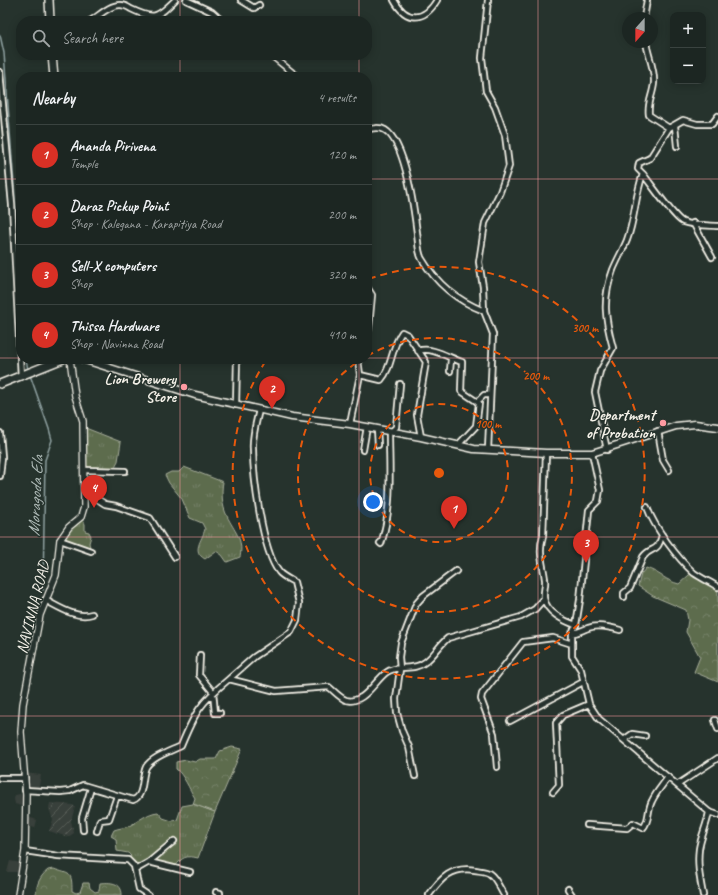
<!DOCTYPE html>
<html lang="en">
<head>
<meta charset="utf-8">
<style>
	:root { --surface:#1c2622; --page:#252e2a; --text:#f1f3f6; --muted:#a0a5a5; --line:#3a4340; --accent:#d93025 }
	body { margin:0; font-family:Caveat,sans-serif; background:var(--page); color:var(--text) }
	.controls { position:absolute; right:12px; top:12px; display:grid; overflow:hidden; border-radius:8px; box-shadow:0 2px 10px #0003 }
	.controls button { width:36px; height:36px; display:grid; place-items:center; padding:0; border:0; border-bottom:1px solid var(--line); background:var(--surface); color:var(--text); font:20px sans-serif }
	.compass { position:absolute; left:622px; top:12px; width:36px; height:36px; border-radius:50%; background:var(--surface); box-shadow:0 2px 10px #0003; rotate:201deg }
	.you { position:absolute; left:373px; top:502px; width:14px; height:14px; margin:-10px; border:3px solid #fff; border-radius:50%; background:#1a73e8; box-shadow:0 0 0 6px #1a73e833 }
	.badge { display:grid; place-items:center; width:26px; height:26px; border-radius:50%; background:var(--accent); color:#fff; font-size:13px; font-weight:700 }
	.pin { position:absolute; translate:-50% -33px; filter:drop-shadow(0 1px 2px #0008) }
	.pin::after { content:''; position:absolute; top:21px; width:14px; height:12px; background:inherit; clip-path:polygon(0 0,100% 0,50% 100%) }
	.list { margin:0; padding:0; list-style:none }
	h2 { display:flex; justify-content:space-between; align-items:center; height:52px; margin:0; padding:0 16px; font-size:17px }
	h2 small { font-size:13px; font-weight:400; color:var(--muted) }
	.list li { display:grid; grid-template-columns:26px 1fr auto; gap:12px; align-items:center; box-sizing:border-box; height:60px; padding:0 16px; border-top:1px solid var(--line) }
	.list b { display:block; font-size:15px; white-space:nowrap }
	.list p { margin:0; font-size:13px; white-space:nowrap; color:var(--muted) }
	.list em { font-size:13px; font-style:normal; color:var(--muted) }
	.icon { flex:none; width:22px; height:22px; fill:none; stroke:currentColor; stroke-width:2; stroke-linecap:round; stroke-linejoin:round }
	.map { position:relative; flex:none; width:718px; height:895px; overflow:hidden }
	.search { position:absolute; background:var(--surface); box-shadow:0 2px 10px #0003; left:16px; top:16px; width:356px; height:44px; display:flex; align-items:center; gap:10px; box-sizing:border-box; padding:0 14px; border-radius:16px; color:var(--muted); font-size:15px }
	.panel { position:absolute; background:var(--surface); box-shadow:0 2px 10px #0003; left:16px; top:72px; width:356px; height:292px; border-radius:16px }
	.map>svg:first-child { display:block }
	.built { fill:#393f3b }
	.industrial { fill:url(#industrial-furrows) }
	.grass { fill:url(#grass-tufts); stroke:#a8ae9b }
	.forest { fill:url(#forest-crowns); stroke:#a8ae9b }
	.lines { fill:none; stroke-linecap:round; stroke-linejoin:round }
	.stream { stroke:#90a2a2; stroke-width:1.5 }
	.minor-casing { stroke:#f4f1e8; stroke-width:8 }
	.tertiary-casing { stroke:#f4f1e8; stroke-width:8 }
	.secondary-casing { stroke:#f4f1e8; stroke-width:9 }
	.primary-casing { stroke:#f4f1e8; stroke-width:10 }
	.minor { stroke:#26332d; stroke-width:4.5 }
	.tertiary { stroke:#26332d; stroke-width:5.5 }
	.secondary { stroke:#26332d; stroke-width:6 }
	.primary { stroke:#26332d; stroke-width:7 }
	.grid { fill:none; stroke:#ff9aa2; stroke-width:1; stroke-opacity:0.55 }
	.ring { fill:none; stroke:#e8590c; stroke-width:2; stroke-dasharray:7 5 }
	.poi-dot { fill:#ff9aa2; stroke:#26332d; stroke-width:1.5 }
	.labels { text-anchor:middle; stroke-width:3; stroke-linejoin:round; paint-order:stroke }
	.poi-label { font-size:16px; font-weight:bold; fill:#f4f1e8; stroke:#26332d; text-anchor:end }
	.street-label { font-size:16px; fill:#f4f1e8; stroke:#26332d }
	.water-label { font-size:17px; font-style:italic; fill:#b1bdba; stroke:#26332d }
	.centre { fill:#e8590c; stroke:#26332d; stroke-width:2 }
	.ring-label { font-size:12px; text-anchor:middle; font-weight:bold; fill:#e8590c; stroke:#26332d; stroke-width:3; stroke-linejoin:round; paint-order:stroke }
</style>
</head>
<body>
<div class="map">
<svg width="718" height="895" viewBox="0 0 718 895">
	<defs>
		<pattern id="industrial-furrows" width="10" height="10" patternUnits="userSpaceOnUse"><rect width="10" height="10" fill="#393f3b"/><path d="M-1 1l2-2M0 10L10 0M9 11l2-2" fill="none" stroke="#565b57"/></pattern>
		<pattern id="grass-tufts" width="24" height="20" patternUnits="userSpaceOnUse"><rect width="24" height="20" fill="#5d6c4e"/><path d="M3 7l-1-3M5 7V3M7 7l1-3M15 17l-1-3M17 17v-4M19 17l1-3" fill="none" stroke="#758168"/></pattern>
		<pattern id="forest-crowns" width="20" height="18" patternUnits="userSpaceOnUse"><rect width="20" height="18" fill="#5d6c4e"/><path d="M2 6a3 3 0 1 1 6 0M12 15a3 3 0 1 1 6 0" fill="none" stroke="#758168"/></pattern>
	</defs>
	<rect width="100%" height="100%" fill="#26332d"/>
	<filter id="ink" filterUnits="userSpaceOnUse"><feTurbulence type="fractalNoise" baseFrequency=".025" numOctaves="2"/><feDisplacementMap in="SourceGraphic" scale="8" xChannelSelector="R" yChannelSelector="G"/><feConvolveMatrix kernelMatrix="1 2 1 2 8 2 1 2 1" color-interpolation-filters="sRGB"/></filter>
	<g filter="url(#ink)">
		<path class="built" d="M25,773L41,775L38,791L25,790Z
			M20,794L26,795V804L21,806L15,804L14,799L15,795Z
			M31,818L37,820L35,828L28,826L25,819Z
			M10,861L22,863L20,872H7Z"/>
		<path class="industrial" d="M50,803L73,805L75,807L71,821L74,833L68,837L49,831L53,820L49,808Z"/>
		<path class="grass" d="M83,427L121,442L118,461L113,470H84Z
			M184,467L223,482C221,492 222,506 227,516C234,531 244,539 240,557L227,562L222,555L216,551L205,559C191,551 202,541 205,529L202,523L190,518L182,499L169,483L165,475L171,472H179Z
			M81,517L85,524V531L89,532L91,536L89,543L91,551L60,540Z
			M193,804L215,812L198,858C186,855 182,857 175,867L149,862L135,870L128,860L131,856L128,853L117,851L116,839L111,836L114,830C119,828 125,828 129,826C139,821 147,813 158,812L163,818L172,821L177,820L182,806Z"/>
		<path class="forest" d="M646,568C659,572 666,581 679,584L689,575L695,573L718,587V682L694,672L700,657L686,632L688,620L686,610L653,596L638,586L641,574Z
			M232,747L242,749L215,812L193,804L195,798C189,789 184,775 176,769V762L186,760L195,762L200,759H216L220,751Z
			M54,869C70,875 72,871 72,891L76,893L80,892L83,883H89L90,888L95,892L99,891L100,883C110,882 122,882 122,895H36C36,885 40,876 48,870Z"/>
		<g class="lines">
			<path class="stream" d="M0,35L4,53L21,275
				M26,359L28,370
				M30,375L49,429L52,440L45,460L43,590"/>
			<defs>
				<path id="minor" d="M186,0L212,12L222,21
					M241,0L254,8L259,5
					M394,0C406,22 424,22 437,0
					M644,18L647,0
					M90,21C99,16 109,5 120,5C124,5 128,7 131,9C154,20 157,18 175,0
					M271,55L298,77
					M0,72L12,205L21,377
					M675,126L677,146
					M669,128L683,120L697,124H712L718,116
					M367,130C372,128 380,127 385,130C406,143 414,209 417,233C418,240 418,253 422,259C436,283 458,301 484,311
					M643,174C651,184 675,219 683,222C693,226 708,225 718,226
					M693,223L712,257
					M367,287L372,295L369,327
					M367,337L369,327L367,326
					M418,351C432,346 449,358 462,362L461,391L479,403L476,426L458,445
					M358,359L360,375L381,380C393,366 391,347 402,332L408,335L426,362L417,415L421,437
					M450,371L451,359
					M477,402L484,395H490
					M236,405L237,359
					M350,424L360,375
					M377,429L378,445
					M392,431L396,427L400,384
					M658,431L663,460L669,470
					M0,433L2,457L0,476
					M363,450L367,427
					M488,450L493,334L484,311L483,287L479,262L485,223L500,192L509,166L505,135L495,107L486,91L482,58L488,0
					M607,450L595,392L600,371L613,348C605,319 602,299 613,270C617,260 623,250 627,240C635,219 635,196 643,174L638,169L639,163L650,158L669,128L649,115C647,103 653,95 654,83C655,69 648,56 646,42
					M546,453L543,536C538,553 543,563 545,579C546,585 543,592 544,598C546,612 564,621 576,625
					M592,453L600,490L598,501L589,510L580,600L576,625L572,633V656L581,670L589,704L599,719L709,812L718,815
					M84,470L125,471
					M85,491L105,504L116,506L150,518L175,557
					M647,507C654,527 678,559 694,573C701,578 710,582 718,587
					M60,540L91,551
					M380,543L381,544C393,507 389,469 389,431
					M624,597V593L630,588L643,557C652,545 657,555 662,535
					M45,600C59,607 76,619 92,614
					M572,633C579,633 582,630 588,628C598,624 610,627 620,630
					M200,655L199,675L213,692L215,713H220
					M229,679L254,657L291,632L297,620L299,603L294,582C289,579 282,576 279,572C262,551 253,476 253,449C252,436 256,423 259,410
					M715,720L718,729
					M510,721L583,682
					M625,739L632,734L645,736
					M497,767L494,734L481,699L482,694L523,642L553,638L572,644
					M415,776L409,747L402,731L397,713L396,699L400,669L399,657L401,643L416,604L423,596L456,571
					M0,778H25
					M677,785L718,758
					M25,790L60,792L70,791L83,785L133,800C145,796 141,777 146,767C152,757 171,751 181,746C195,712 200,703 229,679L276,691L329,687C334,691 340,698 346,700C364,705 375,680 387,672C397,665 415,671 425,662C434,656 439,645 448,638L521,617L535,609L544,599
					M553,792L559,785L556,723L563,715L589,704
					M587,825L627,828L633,823L643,828C650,821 647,810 652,801C656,792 663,785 668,777
					M83,830L82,818L91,788
					M97,831L100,820L109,819L117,796
					M25,851L58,856L128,860L134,866L139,889L148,895
					M149,862L174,841
					M135,870L149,862L190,872
					M568,889L572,895
					M216,892L220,893V895
					M429,895C441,878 452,866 475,870C480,871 487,871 490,874C496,878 500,889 504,895
					M703,895C700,879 697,865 699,849C701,836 707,825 709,812"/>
				<path id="tertiary" d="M18,895L25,851L26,795L21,732L23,704L40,615L56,575L60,540L69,527L81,517L84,507L83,421L75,396L70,359"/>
				<path id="secondary" d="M82,359L195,395L292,417L350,424L421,437L474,449L546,453H592L676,426L695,424L718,427"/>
				<path id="primary" d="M49,0L50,21
					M52,55L54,77
					M0,384L63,359"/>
			</defs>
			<use href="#minor" class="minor-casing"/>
			<use href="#tertiary" class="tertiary-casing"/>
			<use href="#secondary" class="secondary-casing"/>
			<use href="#primary" class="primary-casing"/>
			<use href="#minor" class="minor"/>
			<use href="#tertiary" class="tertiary"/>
			<use href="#secondary" class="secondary"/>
			<use href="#primary" class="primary"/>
		</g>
	</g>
	<path class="grid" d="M180,0V21M359,0V21M538,0V895M180,55V77M359,55V77M0,179H21M367,179H718M0,358H21M367,358H718M180,359V895M359,359V895M0,537H718M0,716H718"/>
	<g class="ring">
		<circle cx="439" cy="473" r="69"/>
		<path d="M367 356A137 137 0 1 1 362 359"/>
		<path d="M369 279A206 206 0 1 1 267 359"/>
	</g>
	<g class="poi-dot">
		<circle cx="184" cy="387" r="4"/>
		<circle cx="663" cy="423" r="4"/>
	</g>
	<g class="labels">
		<g class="poi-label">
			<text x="176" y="384">Lion Brewery<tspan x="176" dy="18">Store</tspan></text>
			<text x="655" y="420">Department<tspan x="655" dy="18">of Probation</tspan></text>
		</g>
		<g class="street-label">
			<text transform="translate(32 607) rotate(-76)" y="6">NAVINNA ROAD</text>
		</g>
		<g class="water-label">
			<text transform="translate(35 496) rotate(-87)" y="6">Moragoda Ela</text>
		</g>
	</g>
	<circle cx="439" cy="473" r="6" class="centre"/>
	<g class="ring-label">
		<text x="585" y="332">300 m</text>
		<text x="536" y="380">200 m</text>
		<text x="488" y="428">100 m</text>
	</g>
</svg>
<div class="controls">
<button>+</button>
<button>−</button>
</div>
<svg class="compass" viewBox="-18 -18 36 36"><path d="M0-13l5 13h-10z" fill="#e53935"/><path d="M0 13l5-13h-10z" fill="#a0a5a5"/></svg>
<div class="you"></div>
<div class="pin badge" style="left:454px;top:529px">1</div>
<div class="pin badge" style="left:272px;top:409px">2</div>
<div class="pin badge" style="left:586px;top:563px">3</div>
<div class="pin badge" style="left:94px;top:508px">4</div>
<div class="search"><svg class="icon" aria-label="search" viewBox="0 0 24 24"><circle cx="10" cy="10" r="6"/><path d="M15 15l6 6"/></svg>Search here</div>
<section class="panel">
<h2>Nearby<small>4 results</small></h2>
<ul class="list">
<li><span class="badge">1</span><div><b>Ananda Pirivena</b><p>Temple</p></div><em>120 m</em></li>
<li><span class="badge">2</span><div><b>Daraz Pickup Point</b><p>Shop · Kalegana - Karapitiya Road</p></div><em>200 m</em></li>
<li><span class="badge">3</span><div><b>Sell-X computers</b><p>Shop</p></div><em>320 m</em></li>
<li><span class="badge">4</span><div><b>Thissa Hardware</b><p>Shop · Navinna Road</p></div><em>410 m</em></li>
</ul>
</section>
</div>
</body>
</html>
